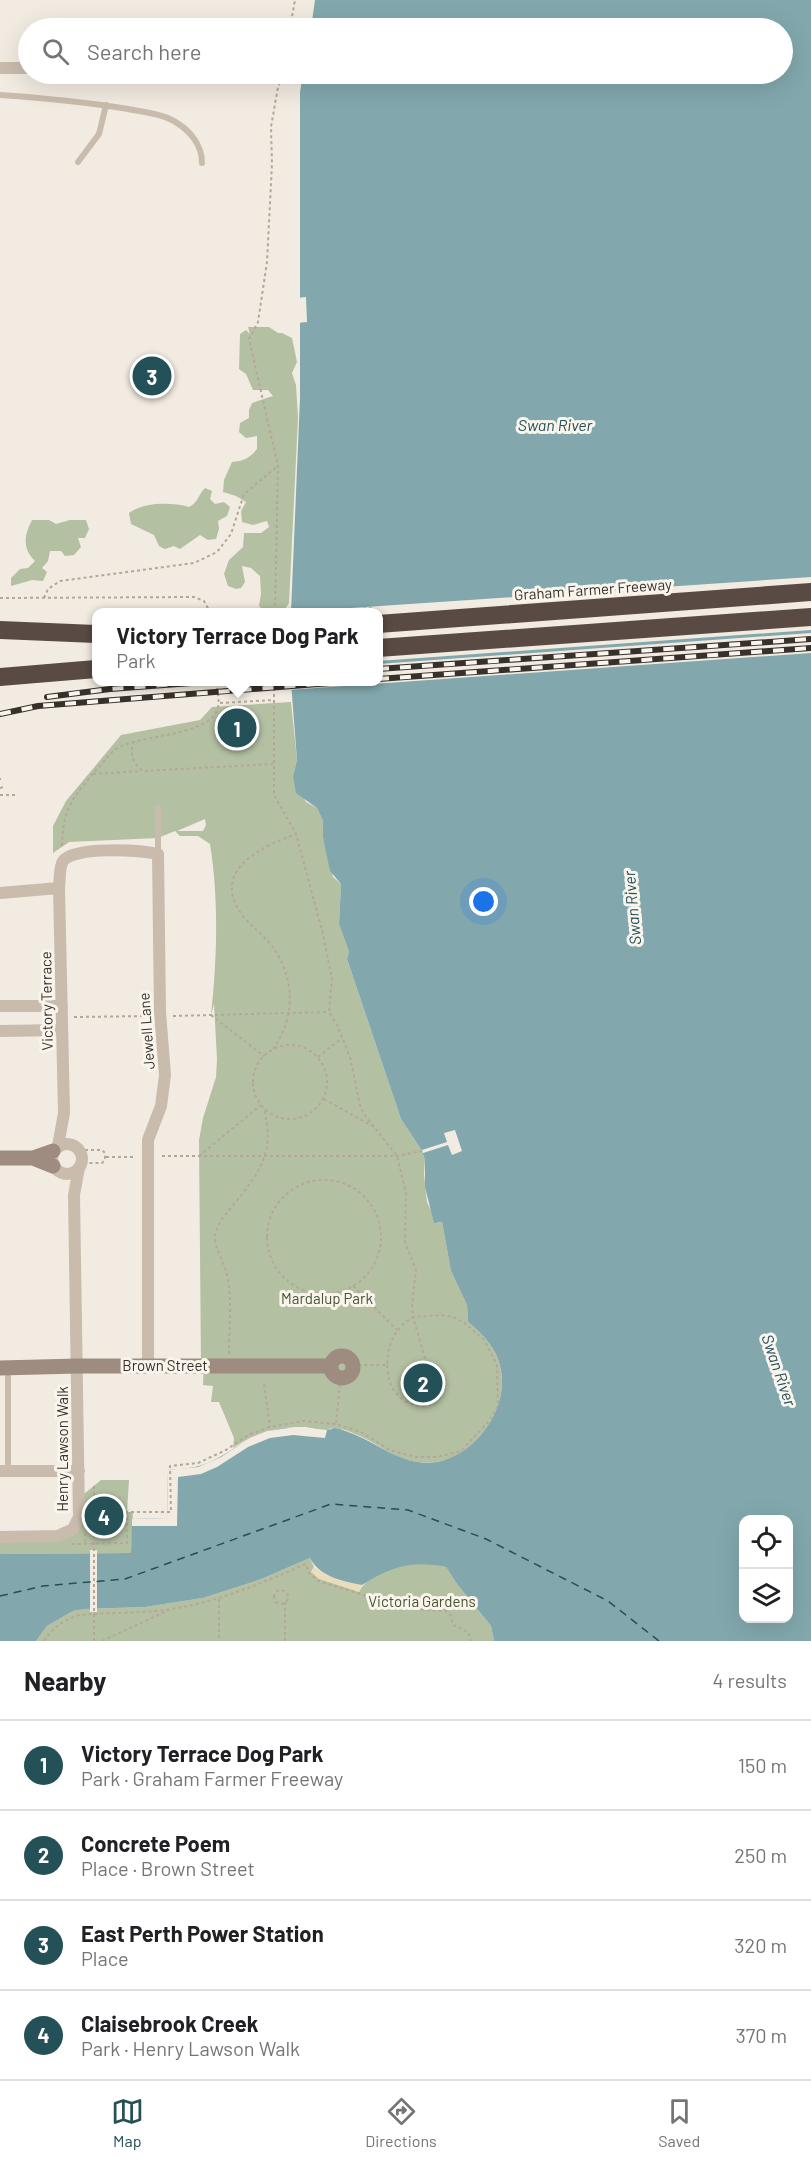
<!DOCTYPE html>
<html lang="en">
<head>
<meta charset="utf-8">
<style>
	:root { --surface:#fff; --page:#f6f6f6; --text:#202124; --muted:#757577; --line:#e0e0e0; --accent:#245057 }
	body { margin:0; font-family:Barlow,sans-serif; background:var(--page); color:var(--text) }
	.controls { position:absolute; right:18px; bottom:18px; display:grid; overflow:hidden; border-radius:12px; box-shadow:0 6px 24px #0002 }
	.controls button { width:54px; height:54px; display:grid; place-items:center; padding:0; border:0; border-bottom:2px solid var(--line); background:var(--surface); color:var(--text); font:30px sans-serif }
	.you { position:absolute; left:484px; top:902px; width:21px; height:21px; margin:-15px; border:4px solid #fff; border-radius:50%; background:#1a73e8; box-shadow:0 0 0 9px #1a73e833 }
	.badge { display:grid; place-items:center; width:39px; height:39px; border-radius:50%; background:var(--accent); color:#fff; font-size:20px; font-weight:700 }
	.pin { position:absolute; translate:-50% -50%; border:3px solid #fff; box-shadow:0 2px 6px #0006 }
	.popup { position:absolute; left:92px; top:608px; width:291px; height:78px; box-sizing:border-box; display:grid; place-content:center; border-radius:12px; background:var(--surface); filter:drop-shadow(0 2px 4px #0005); font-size:20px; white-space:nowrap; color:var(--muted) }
	.popup b { font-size:22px; color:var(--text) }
	.popup::after { content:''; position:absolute; left:50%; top:100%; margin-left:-12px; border:12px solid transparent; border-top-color:var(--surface) }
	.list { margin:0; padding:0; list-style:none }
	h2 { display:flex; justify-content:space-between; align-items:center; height:78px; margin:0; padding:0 24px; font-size:26px }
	h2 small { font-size:20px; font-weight:400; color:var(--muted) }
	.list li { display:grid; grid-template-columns:39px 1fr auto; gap:18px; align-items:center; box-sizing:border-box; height:90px; padding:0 24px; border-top:2px solid var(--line) }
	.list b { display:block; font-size:22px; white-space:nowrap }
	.list p { margin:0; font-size:20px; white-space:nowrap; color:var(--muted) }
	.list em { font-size:20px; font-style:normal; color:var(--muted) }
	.icon { flex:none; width:33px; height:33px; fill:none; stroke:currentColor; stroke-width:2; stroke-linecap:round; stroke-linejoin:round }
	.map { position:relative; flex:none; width:811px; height:1641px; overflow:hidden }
	.search { position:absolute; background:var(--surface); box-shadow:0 6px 24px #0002; left:18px; right:18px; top:18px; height:66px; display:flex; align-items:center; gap:15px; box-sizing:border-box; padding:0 21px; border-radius:33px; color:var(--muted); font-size:22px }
	.sheet { height:438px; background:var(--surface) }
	nav { display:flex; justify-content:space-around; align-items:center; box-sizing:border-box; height:84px; border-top:2px solid var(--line); background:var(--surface); font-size:16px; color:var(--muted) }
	nav a { display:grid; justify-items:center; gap:3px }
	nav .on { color:var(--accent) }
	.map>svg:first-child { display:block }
	.green { fill:#b4c0a2; fill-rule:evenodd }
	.sand { fill:#eaddbb }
	.water { fill:#82a8ad; fill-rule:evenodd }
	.pier { fill:#f2ebe1 }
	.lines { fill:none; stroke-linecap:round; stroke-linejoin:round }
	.ferry { stroke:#245057; stroke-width:1.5; stroke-dasharray:8 6; stroke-linecap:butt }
	.path { stroke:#b5a798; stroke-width:2; stroke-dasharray:3 3; stroke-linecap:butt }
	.lane { stroke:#c9bcad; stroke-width:6 }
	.street { stroke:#c9bcad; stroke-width:12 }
	.secondary { stroke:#9d8c7f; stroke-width:15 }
	.highway { stroke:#594b43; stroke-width:18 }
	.rail-casing { stroke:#38302b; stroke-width:6 }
	.rail { stroke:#f9f5ed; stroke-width:4; stroke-dasharray:11; stroke-linecap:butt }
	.path-bridge { stroke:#b5a798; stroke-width:2; stroke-dasharray:3 3; stroke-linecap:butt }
	.labels { text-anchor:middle; stroke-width:6; stroke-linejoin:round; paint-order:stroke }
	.street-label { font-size:15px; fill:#38302b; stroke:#f9f5ed }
	.park-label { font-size:15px; fill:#455531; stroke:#f9f5ed }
	.water-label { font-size:16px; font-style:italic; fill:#245057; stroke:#f9f5ed }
</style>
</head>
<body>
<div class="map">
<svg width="811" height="1641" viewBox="0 0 811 1641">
	<rect width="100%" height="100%" fill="#f2ebe1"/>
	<path class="green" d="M248,327H269L278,333H282L292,338L297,362L292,373L296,385L298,418L289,603C283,614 276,613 265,612L259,606L261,594L260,576L251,568L242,566L245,582L241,588L236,589L228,586L224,574L229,560L243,547L244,533H261L269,527L267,521L253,525L242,522L241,511L246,502L236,496L223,492L224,480L232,462C244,461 250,458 257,449V436L246,438L239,432L240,423L249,418V410L252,403L273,396L268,390H253L246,374L239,369L240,334L246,330L250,334Z
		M205,488L212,491L210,499L215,504L224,502L230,507L227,516L218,521L219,529L216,539L208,540L200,535L180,549L174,546L165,549L159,546L154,535L131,524L129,513C144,502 171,502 189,507C198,503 198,495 205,488Z
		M32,520H49L56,524L70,520H86L89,529L85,538H78L81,547L74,555L65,556L61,551H50L48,561L42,568L47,572L43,581L32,580L11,586V578L20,569L28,568L35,561C22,548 24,535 32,520Z
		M291,702L297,760L293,776L306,802L317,808L323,821V838L333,877L341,884L339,924L349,952L347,959L401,1119L422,1151L425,1160L424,1174L427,1202L437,1223L442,1222L451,1271L467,1305L468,1322C474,1327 480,1332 485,1338C513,1371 504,1412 475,1441C464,1452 452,1460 436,1462C398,1465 390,1450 360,1436C353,1433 340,1427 333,1428C325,1429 333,1430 325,1430C319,1430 313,1428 306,1427C279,1426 255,1433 233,1448L234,1438L219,1402H211L213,1386L203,1385L204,1366H201L199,1140L203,1118L216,1077L217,1059L214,1004L211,1015C217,961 219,898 210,844L198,836H180L175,831L158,838L69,842L53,853V826L66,801L121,735L200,720L212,707ZM205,819L206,825L203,831H177Z
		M101,1480H129L127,1512H133L131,1553L0,1554V1537L73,1529L79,1498Z
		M310,1558L314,1567L311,1572L359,1592C369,1571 406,1563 427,1563C433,1564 440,1566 446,1567L457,1584L491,1626L494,1641H36L47,1626L73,1611L84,1609L145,1607L203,1598L259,1580Z"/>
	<path class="sand" d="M314,1567C328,1578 345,1582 362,1585L359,1592L319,1579L311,1572Z"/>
	<path class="water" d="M315,0H811V1641H494L491,1626L457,1584L446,1567C413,1560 390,1567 362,1585C342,1581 320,1577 310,1558L259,1580L203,1598L145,1607L84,1609L73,1611L47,1626L36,1641H0V1554L131,1553L132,1519L168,1518L167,1470C183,1469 198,1468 212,1461C239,1448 252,1431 286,1428C300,1427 314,1431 327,1430C330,1430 332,1428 335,1428C339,1428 345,1431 348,1432C380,1443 400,1467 437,1462C453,1459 465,1451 476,1440C504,1412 513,1370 485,1338C480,1332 474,1327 468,1322L467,1305L451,1271L442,1222L434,1223L425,1187V1160L422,1151L401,1119L347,959L349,952L339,924L341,884L330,871L323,838V821L317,808L296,793L293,776L297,760L291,682H378V612H291L300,398V92L303,74H782V28H311ZM744,1520H788V1618H744Z"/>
	<path class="pier" d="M306,297L307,322L297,323V298Z
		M811,577V630L378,661V612H291Z
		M811,633V653L288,690V682H378V664Z
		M455,1130L462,1151L452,1155L448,1145L423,1153L422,1150L447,1142L444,1133Z
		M296,1427L327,1430L325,1438L293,1435L270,1438L248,1447L217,1467L201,1474L178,1477L177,1526H132V1519L168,1518L167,1470L198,1467L221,1457L250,1438L267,1431Z
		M90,1550H97V1612H90Z"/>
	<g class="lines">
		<path class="ferry" d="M0,1596L43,1586L125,1579L331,1504L408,1510L486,1539L608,1601L659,1641"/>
		<path class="path" d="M290,28L295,0
			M278,84L279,74
			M0,598L194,597L204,601L210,612
			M44,598L48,589L60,581L194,563L217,552L231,534L244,494L278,466
			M275,612L278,466L249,339L258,322L267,262L272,164L271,127L278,87L284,74
			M315,612L375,608
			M274,682V795L296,834L323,934L332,979L329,1012L337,1025L350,1057L360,1105L363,1113L397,1156L406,1193L405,1242L416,1270L412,1305L413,1317C394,1329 388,1343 387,1365H354
			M220,703L274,700
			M134,741C129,752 133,765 143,771L273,764
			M93,774L141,771
			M0,779H1
			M0,788L4,787
			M0,795H15
			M62,846C63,807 73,797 97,769C103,763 109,754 116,749C139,734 207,737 217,710C220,703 218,695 217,688
			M211,1015L264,1056
			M173,1016L329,1012
			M74,1017L149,1016
			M253 1082a37 37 0 1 1 74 0a37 37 0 1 1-74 0Z
			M273,1049C296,1018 295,977 272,946C263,935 252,927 243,916C209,871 260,847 296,834
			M318,1057L342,1038
			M324,1099L374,1127
			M79,1150H102L105,1153V1160L102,1163H89
			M162,1156H397L422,1151
			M199,1156L261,1105
			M106,1157H135
			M267 1237a57 57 0 1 1 114 0a57 57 0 1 1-114 0Z
			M353,1286L397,1330
			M320,1294L323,1305
			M229,1354C229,1327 233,1296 226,1271C222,1257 212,1246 216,1231C219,1221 227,1213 234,1204C260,1172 275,1153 264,1109
			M387,1365C388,1375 389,1384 395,1392C411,1413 449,1411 442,1379C437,1358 405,1361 410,1388L414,1392L425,1393C429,1389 431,1385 428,1379L420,1376L417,1378L415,1384L419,1387L423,1385
			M264,1384L270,1427
			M336,1423L340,1384
			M94,1486V1539
			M85,1533V1544
			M72,1544L127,1543V1512H171L170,1466L198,1463L226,1450L248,1435L270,1427L303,1421L335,1424L361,1432L390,1450L415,1457H437L461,1451L490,1420L498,1405L497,1365L484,1340L466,1324L453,1317L441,1315L413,1317L427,1365
			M274 1597a7 7 0 1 1 14 0a7 7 0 1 1-14 0Z
			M219,1599V1641
			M285,1602V1641
			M44,1641C53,1627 64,1620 79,1615C110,1612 141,1614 171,1609C218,1602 262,1583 306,1564L309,1573L318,1581L361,1594L378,1602L409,1609L446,1611L450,1614L453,1625L468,1632L471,1641
			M102,1641L169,1610"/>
		<path class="lane" d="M0,95C43,98 85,102 128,109C143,112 159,113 172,120C189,129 202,144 202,163
			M78,162L99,134L106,105
			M158,854V808
			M8,1368V1471"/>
		<path class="street" d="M0,68H28
			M0,893L59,888
			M0,1006H62
			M0,1031L62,1030
			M52 1159a15 15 0 1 1 30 0a15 15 0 1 1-30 0Z
			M58,1146L64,1113L59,888C60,880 59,867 63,861C73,846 141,850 158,854L160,1012L165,1075L161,1106L148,1140V1366
			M0,1471H79
			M0,1537L58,1536L73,1529L79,1517L74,1195L79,1168"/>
		<path class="secondary" d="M0,1158H33L53,1151
			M33,1158L53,1166
			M331 1367a11 11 0 1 1 22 0a11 11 0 1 1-22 0Z
			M0,1368L78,1366H331"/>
		<path class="highway" d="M378,624L811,592
			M0,630L96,634
			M378,648L811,617
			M0,677L96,669"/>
		<defs>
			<path id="rail" d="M378,669L811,639
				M378,679L811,648
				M47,697L110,689L205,682
				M0,714L38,706L343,682"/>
		</defs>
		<use href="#rail" class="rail-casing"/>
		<use href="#rail" class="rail"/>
		<path class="path-bridge" d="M94,1641V1539"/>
	</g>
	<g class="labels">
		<g class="street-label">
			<text transform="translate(593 590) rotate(-4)" y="5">Graham Farmer Freeway</text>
			<text transform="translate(47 1001) rotate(-91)" y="5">Victory Terrace</text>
			<text transform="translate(147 1031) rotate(-94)" y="5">Jewell Lane</text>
			<text x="165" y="1371">Brown Street</text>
			<text transform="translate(63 1449) rotate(-90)" y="5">Henry Lawson Walk</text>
		</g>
		<g class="park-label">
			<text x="327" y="1304">Mardalup Park</text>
			<text x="422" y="1607">Victoria Gardens</text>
		</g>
		<g class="water-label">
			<text x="555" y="431">Swan River</text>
			<text transform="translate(632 908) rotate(-95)" y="6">Swan River</text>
			<text transform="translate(779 1370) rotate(71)" y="6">Swan River</text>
		</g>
	</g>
</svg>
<div class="controls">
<button><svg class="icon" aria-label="locate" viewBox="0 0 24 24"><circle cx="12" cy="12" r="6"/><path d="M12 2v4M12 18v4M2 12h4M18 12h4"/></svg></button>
<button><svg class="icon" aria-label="layers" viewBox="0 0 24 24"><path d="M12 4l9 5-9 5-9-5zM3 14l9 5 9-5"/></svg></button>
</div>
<div class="you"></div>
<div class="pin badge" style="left:237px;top:728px">1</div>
<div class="popup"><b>Victory Terrace Dog Park</b>Park</div>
<div class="pin badge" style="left:423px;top:1383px">2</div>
<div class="pin badge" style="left:152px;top:376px">3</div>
<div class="pin badge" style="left:104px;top:1516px">4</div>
<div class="search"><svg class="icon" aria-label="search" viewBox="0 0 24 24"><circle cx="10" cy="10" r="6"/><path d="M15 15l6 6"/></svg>Search here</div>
</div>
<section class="sheet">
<h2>Nearby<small>4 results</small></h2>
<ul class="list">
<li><span class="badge">1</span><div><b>Victory Terrace Dog Park</b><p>Park · Graham Farmer Freeway</p></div><em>150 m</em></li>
<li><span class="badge">2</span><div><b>Concrete Poem</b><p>Place · Brown Street</p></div><em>250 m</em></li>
<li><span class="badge">3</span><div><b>East Perth Power Station</b><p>Place</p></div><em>320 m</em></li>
<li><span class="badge">4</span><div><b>Claisebrook Creek</b><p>Park · Henry Lawson Walk</p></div><em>370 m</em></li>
</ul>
</section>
<nav>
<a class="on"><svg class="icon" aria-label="map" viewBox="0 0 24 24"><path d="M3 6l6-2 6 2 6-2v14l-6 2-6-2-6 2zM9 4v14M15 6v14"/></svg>Map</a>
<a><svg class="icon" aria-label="directions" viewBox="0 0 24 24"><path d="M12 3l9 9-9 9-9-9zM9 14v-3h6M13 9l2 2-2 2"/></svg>Directions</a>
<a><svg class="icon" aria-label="saved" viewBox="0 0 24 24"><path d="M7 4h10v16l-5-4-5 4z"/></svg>Saved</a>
</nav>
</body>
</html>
